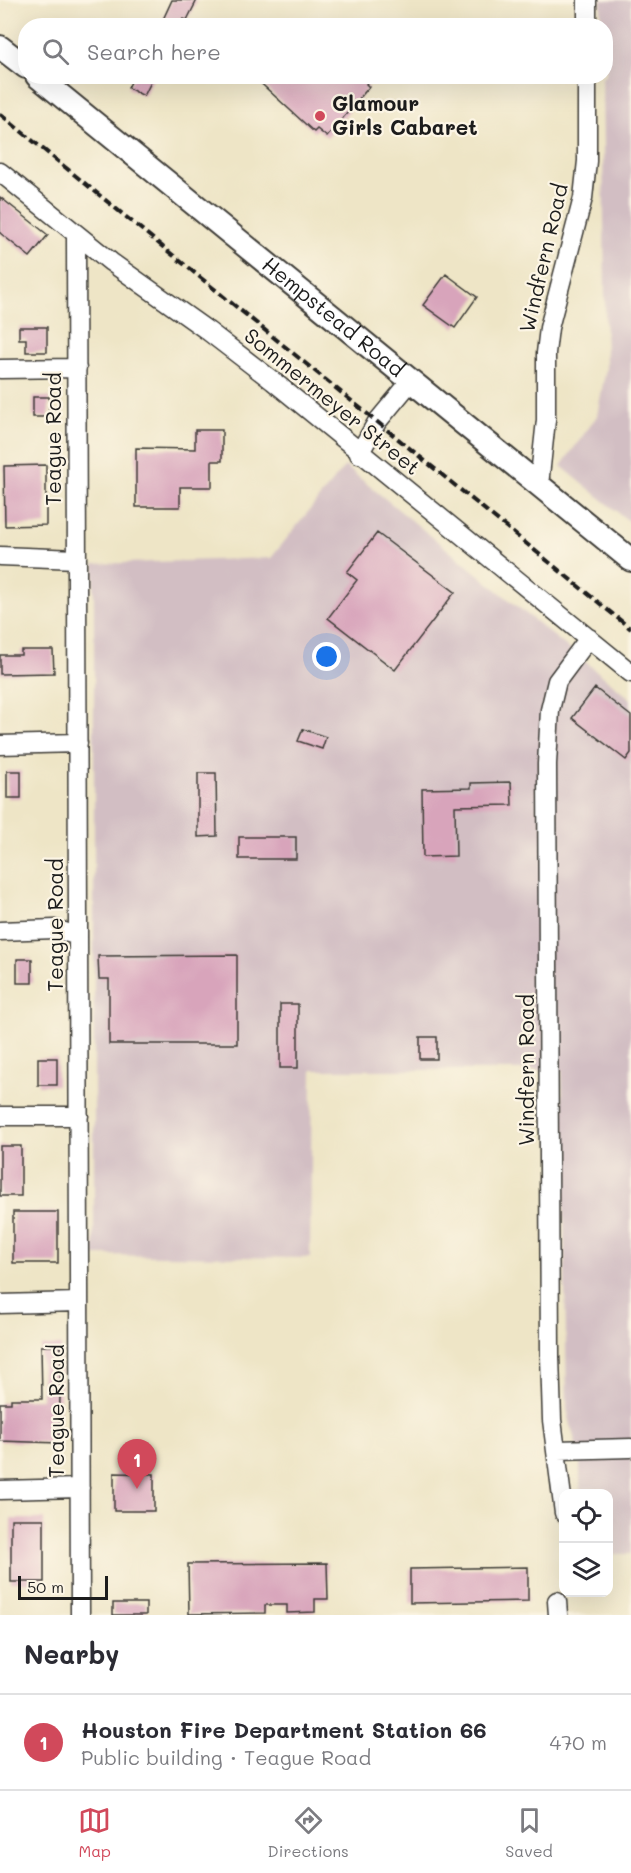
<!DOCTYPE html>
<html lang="en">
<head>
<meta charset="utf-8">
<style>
	:root { --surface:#fff; --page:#f2f2f3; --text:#2b2b33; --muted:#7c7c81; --line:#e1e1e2; --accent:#d1495b }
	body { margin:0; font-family:Mali,sans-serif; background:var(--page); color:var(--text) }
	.controls { position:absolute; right:18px; bottom:18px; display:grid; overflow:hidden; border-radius:12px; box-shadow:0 6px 24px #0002 }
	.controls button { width:54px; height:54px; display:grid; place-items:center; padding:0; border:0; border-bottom:2px solid var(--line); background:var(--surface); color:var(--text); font:30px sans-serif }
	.scale { position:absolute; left:18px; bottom:15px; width:90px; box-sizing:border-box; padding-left:6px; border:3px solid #1c1c1c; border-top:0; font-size:16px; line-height:21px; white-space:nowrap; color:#1c1c1c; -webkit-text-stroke:4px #fcf5e5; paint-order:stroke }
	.you { position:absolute; left:327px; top:657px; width:21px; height:21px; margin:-15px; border:4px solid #fff; border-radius:50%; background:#1a73e8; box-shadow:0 0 0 9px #1a73e833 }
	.badge { display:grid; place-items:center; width:39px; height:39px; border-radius:50%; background:var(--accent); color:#fff; font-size:20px; font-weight:700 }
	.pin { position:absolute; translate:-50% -50px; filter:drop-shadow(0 2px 3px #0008) }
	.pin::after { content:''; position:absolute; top:32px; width:21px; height:18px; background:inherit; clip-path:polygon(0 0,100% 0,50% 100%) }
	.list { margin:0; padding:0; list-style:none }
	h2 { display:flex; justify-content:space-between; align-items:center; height:78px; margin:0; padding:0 24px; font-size:26px }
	h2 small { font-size:20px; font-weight:400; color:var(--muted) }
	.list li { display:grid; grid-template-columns:39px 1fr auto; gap:18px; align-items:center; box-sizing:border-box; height:96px; padding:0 24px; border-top:2px solid var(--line) }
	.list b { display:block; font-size:22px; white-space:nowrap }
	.list p { margin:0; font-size:20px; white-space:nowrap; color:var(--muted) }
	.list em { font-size:20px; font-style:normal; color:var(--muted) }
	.icon { flex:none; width:33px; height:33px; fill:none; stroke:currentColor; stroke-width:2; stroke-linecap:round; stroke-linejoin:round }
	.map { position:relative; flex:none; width:631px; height:1615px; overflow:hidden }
	.search { position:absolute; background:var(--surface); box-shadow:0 6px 24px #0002; left:18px; right:18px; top:18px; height:66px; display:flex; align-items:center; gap:15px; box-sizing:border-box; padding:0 21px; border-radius:24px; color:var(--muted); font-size:22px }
	.sheet { height:174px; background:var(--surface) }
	nav { display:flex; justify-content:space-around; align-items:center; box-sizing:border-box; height:84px; border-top:2px solid var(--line); background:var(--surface); font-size:16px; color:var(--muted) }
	nav a { display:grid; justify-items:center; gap:3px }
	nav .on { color:var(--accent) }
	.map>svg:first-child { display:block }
	.industrial { fill:#d2bec3 }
	.building { fill:#d8a4bb }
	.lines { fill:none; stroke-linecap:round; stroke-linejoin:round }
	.minor-casing { stroke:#3c3a36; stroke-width:21 }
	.major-casing { stroke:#3c3a36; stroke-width:26 }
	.minor { stroke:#fff; stroke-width:18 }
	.major { stroke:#fff; stroke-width:22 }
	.rail { stroke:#1c1c1c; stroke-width:4; stroke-dasharray:9 4.5; stroke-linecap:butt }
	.poi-dot { fill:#d1495b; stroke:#fcf5e5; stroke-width:2 }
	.labels { text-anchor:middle; stroke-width:4.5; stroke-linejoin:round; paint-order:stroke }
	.poi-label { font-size:21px; font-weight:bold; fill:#1c1c1c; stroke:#fcf5e5; text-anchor:start }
	.street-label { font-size:21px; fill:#1c1c1c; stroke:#fcf5e5 }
</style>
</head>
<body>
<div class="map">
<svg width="631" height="1615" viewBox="0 0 631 1615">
	<rect width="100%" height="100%" fill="#fcf5e5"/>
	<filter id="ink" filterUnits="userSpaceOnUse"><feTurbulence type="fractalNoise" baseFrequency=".0167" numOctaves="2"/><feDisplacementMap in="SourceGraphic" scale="12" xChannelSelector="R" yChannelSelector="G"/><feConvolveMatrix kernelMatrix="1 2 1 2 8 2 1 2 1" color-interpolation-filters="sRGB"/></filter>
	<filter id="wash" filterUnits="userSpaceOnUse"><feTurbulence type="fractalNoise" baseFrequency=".008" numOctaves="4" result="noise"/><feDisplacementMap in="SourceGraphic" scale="24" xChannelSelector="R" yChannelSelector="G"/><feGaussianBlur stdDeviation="1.35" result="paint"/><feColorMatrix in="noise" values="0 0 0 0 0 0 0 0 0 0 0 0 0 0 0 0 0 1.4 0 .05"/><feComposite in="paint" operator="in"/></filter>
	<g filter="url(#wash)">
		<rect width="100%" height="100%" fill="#eee5c6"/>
		<path class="industrial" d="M601,0H631V523L561,466L597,416L606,368L602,77L606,76V26L601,25Z
			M345,466L631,699V1554H609L608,1494L580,1493V1462L567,1409L562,1070H312L310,1258L94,1255V564L271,558Z"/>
		<g id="blocks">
			<path class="building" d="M172,0H197L187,20L183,19L180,26H160Z
				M134,76H154L144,96L128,88Z
				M253,76H372L366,84L369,87L327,137L317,129L314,132Z
				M0,197L48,235L30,257L0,233Z
				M446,274L477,297L455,328L423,305Z
				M19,327H47V352H26V339H19Z
				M33,397H49V417H33Z
				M195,430H222V461H212V487H180V507H136V448L195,449Z
				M46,465V525L5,526L4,466Z
				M377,533L455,592L395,670L328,618L357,580L347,572Z
				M21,650H53L54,673L0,674V655H21Z
				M595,688L631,716V753L626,760L572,718Z
				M303,729L326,737L322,749L298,741Z
				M7,771H21V798H7Z
				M198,773H216L217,836L198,837Z
				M511,782L512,805L455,806L456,856L423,857L422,789L471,788V783Z
				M239,837H296V859H239Z
				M237,955V1044H109V979H99L98,956Z
				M17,959H32V983H17Z
				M280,1004H298V1068H280Z
				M420,1037H437V1059H420Z
				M38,1058H57V1085H38Z
				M0,1146H21V1196H0Z
				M13,1212H58V1263H13Z
				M41,1346H61L59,1443L0,1441V1403H11V1399H42Z
				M114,1473L154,1474V1511H114Z
				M11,1519H44V1582H11Z
				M327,1563L328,1599H315V1612L287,1613V1605H265V1613L189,1614L188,1564Z
				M528,1567V1601L410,1603V1569Z
				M113,1603H146V1615H113Z"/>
		</g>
	</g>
	<g filter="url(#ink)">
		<use href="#blocks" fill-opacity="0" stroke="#3c3a36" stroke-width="1.5"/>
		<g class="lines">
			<defs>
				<path id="minor" d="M587,0V26
					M0,172L111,262L208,331L273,381L631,673
					M76,235L80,1615
					M0,369L77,368
					M359,454L377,422L411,381
					M539,485L546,420V353L549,328L583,198L587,161V76
					M0,556L77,559
					M0,745L78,743
					M0,931L55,929L78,936
					M0,1116H79
					M0,1304L79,1302
					M557,1450L631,1448
					M0,1490L80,1488
					M564,1513L552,1420L550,1356L547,764L550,710L557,681L589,638
					M557,1601L558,1615"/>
				<g id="major">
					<path d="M0,47L26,67"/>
					<path id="s1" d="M37,76L631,560"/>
				</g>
			</defs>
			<use href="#minor" class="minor-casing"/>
			<use href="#major" class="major-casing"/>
			<use href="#minor" class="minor"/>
			<use href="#major" class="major"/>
			<path class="rail" d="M0,114L631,629"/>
		</g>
	</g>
	<circle class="poi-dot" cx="320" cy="116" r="6"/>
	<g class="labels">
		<g class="poi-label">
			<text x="332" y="111">Glamour<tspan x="332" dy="24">Girls Cabaret</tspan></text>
		</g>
		<g class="street-label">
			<text transform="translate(544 258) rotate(-77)" y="7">Windfern Road</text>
			<text dy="7" stroke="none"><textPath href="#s1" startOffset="382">Hempstead Road</textPath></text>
			<text transform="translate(332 402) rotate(39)" y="7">Sommermeyer Street</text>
			<text transform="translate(54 439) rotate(-90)" y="7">Teague Road</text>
			<text transform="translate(56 925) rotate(-90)" y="7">Teague Road</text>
			<text transform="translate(527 1070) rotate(-90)" y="7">Windfern Road</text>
			<text transform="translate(57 1411) rotate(-90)" y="7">Teague Road</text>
		</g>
	</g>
</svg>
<div class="controls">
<button><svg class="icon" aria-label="locate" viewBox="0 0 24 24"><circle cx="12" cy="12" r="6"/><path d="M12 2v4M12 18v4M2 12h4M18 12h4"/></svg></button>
<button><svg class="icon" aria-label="layers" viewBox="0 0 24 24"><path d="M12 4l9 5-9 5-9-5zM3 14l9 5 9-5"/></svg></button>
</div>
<div class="scale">50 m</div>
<div class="you"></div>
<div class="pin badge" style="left:137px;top:1489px">1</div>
<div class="search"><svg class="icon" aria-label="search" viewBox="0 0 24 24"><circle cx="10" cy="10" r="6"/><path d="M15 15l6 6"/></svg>Search here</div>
</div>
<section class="sheet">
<h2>Nearby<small></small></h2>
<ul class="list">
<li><span class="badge">1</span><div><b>Houston Fire Department Station 66</b><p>Public building · Teague Road</p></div><em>470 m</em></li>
</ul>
</section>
<nav>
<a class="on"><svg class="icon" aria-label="map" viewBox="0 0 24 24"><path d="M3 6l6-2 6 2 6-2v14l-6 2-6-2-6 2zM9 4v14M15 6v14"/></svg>Map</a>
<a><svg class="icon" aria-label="directions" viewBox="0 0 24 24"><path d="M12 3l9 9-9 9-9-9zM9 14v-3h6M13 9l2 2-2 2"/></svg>Directions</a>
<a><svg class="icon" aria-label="saved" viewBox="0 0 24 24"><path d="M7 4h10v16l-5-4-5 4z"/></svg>Saved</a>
</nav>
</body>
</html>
